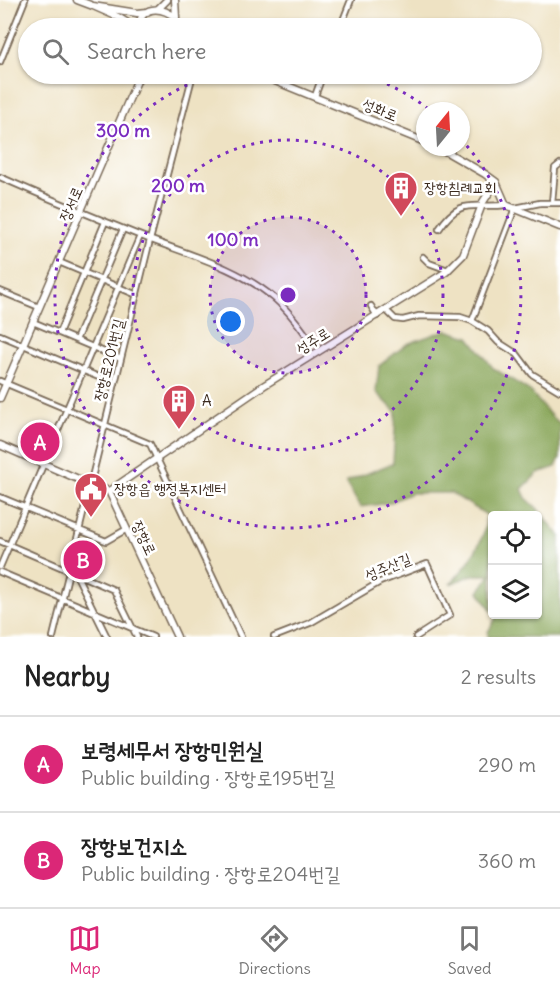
<!DOCTYPE html>
<html lang="en">
<head>
<meta charset="utf-8">
<style>
	:root { --surface:#fff; --page:#f6f6f6; --text:#222; --muted:#767676; --line:#e0e0e0; --accent:#db2777 }
	body { margin:0; font-family:Delius,"Poor Story",sans-serif; background:var(--page); color:var(--text) }
	.controls { position:absolute; right:18px; bottom:18px; display:grid; overflow:hidden; border-radius:6px; box-shadow:0 2px 4px #0004 }
	.controls button { width:54px; height:54px; display:grid; place-items:center; padding:0; border:0; border-bottom:2px solid var(--line); background:var(--surface); color:var(--text); font:30px sans-serif }
	.compass { position:absolute; left:416px; top:102px; width:54px; height:54px; border-radius:50%; background:var(--surface); box-shadow:0 2px 4px #0004; rotate:18deg }
	.you { position:absolute; left:231px; top:322px; width:21px; height:21px; margin:-15px; border:4px solid #fff; border-radius:50%; background:#1a73e8; box-shadow:0 0 0 9px #1a73e833 }
	.badge { display:grid; place-items:center; width:39px; height:39px; border-radius:50%; background:var(--accent); color:#fff; font-size:20px; font-weight:700 }
	.pin { position:absolute; translate:-50% -50%; border:3px solid #fff; box-shadow:0 2px 6px #0006 }
	.list { margin:0; padding:0; list-style:none }
	h2 { display:flex; justify-content:space-between; align-items:center; height:78px; margin:0; padding:0 24px; font-size:26px }
	h2 small { font-size:20px; font-weight:400; color:var(--muted) }
	.list li { display:grid; grid-template-columns:39px 1fr auto; gap:18px; align-items:center; box-sizing:border-box; height:96px; padding:0 24px; border-top:2px solid var(--line) }
	.list b { display:block; font-size:22px; white-space:nowrap }
	.list p { margin:0; font-size:20px; white-space:nowrap; color:var(--muted) }
	.list em { font-size:20px; font-style:normal; color:var(--muted) }
	.icon { flex:none; width:33px; height:33px; fill:none; stroke:currentColor; stroke-width:2; stroke-linecap:round; stroke-linejoin:round }
	.map { position:relative; flex:none; width:560px; height:637px; overflow:hidden }
	.search { position:absolute; background:var(--surface); box-shadow:0 2px 4px #0004; left:18px; right:18px; top:18px; height:66px; display:flex; align-items:center; gap:15px; box-sizing:border-box; padding:0 21px; border-radius:33px; color:var(--muted); font-size:22px }
	.sheet { height:270px; background:var(--surface) }
	nav { display:flex; justify-content:space-around; align-items:center; box-sizing:border-box; height:84px; border-top:2px solid var(--line); background:var(--surface); font-size:16px; color:var(--muted) }
	nav a { display:grid; justify-items:center; gap:3px }
	nav .on { color:var(--accent) }
	.map>svg:first-child { display:block }
	.forest { fill:#87a457; stroke:#61673a; stroke-width:1.5 }
	.lines { fill:none; stroke-linecap:round; stroke-linejoin:round }
	.street-casing { stroke:#7a6a58; stroke-width:8 }
	.secondary-casing { stroke:#7a6a58; stroke-width:9 }
	.street { stroke:#fff; stroke-width:4.5 }
	.secondary { stroke:#fff; stroke-width:6 }
	.ring { fill:none; stroke:#7b2cbf; stroke-width:3; stroke-dasharray:3 6 }
	.labels { text-anchor:middle; stroke-width:5; stroke-linejoin:round; paint-order:stroke }
	.street-label { font-size:15px; fill:#3b2a1e; stroke:#fff }
	.poi-label { font-size:15px; fill:#3b2a1e; stroke:#fff; text-anchor:start }
	.centre { fill:#7b2cbf; stroke:#fff; stroke-width:3 }
	.ring-label { font-size:18px; text-anchor:middle; font-weight:bold; fill:#7b2cbf; stroke:#fff; stroke-width:5; stroke-linejoin:round; paint-order:stroke }
</style>
</head>
<body>
<div class="map">
<svg width="560" height="637" viewBox="0 0 560 637">
	<rect width="100%" height="100%" fill="#fff"/>
	<filter id="ink" filterUnits="userSpaceOnUse"><feTurbulence type="fractalNoise" baseFrequency=".0167" numOctaves="2"/><feDisplacementMap in="SourceGraphic" scale="12" xChannelSelector="R" yChannelSelector="G"/><feConvolveMatrix kernelMatrix="1 2 1 2 8 2 1 2 1" color-interpolation-filters="sRGB"/></filter>
	<filter id="wash" filterUnits="userSpaceOnUse"><feTurbulence type="fractalNoise" baseFrequency=".008" numOctaves="4" result="noise"/><feDisplacementMap in="SourceGraphic" scale="24" xChannelSelector="R" yChannelSelector="G"/><feGaussianBlur stdDeviation="1.35" result="paint"/><feColorMatrix in="noise" values="0 0 0 0 0 0 0 0 0 0 0 0 0 0 0 0 0 1.4 0 .05"/><feComposite in="paint" operator="in"/></filter>
	<g filter="url(#wash)">
		<rect width="100%" height="100%" fill="#eee2c3"/>
		<path class="forest" d="M446,330L469,337L493,368L530,391L552,417L560,423V457L556,467L538,473L522,489L526,498L537,508L560,536V637H488V632L497,616L495,615L538,614V516H492V611L479,592L490,575H472L450,584C467,567 486,540 487,515L451,493H411L389,503L360,507L346,482L393,463L396,412L376,392L379,366L407,344Z"/>
	</g>
	<g filter="url(#ink)">
		<g class="lines">
			<defs>
				<path id="street" d="M340,28L351,0
					M0,62L25,0
					M315,96L323,74
					M0,177C45,197 91,216 136,234C182,253 235,265 274,298C287,309 297,322 307,336
					M552,203L555,168L560,164
					M439,229C461,196 473,209 506,205
					M423,257L429,263L448,270
					M59,262L137,295
					M0,291L39,307
					M371,306L377,316
					M386,310L395,319L403,320L419,316L460,317L472,321L488,331L498,342L517,354L532,374L560,391
					M472,321L515,208L540,203H560
					M33,322L121,359
					M59,333L105,222
					M0,335L115,384
					M76,340L123,229
					M0,381L150,444L241,637
					M0,497L106,541L127,529
					M0,541L114,590L137,637
					M0,567L140,236
					M0,572L153,637
					M76,574L107,637
					M53,637L150,240L193,74
					M274,637L310,623L380,582L427,564L450,615L416,637"/>
				<path id="secondary" d="M77,0L93,6
					M175,0L176,17
					M158,9L167,0
					M136,28L118,17L93,6L137,13L147,12
					M139,28C140,5 161,6 176,18L177,28
					M258,74L425,142
					M438,147L485,174L496,182L506,205L560,227
					M0,398L140,74
					M0,445L92,485L109,491L177,637
					M109,491L263,386L446,272L463,255L483,202L496,182"/>
			</defs>
			<use href="#street" class="street-casing"/>
			<use href="#secondary" class="secondary-casing"/>
			<use href="#street" class="street"/>
			<use href="#secondary" class="secondary"/>
		</g>
	</g>
	<circle cx="288" cy="295" r="78" fill="#7b2cbf" fill-opacity=".12"/>
	<g class="ring">
		<circle cx="288" cy="295" r="78"/>
		<circle cx="288" cy="295" r="155"/>
		<path d="M362 74A233 233 0 0 1 430 110M461 139A233 233 0 1 1 214 74"/>
	</g>
	<defs>
		<symbol id="building-pin" viewBox="-11 -11 22 30"><path d="M0 17L-7.5 6A9.5 9.5 0 1 1 7.5 6Z" fill="#d1495b" stroke="#fff"/><path d="M-4-6H4V6H1V3H-1V6H-4ZM-2.5-4.3h1.7v1.8h-1.7ZM.8-4.3h1.7v1.8H.8ZM-2.5-1h1.7V.8h-1.7ZM.8-1h1.7V.8H.8Z" fill="#fff"/></symbol>
		<symbol id="civic-pin" viewBox="-11 -11 22 30"><path d="M0 17L-7.5 6A9.5 9.5 0 1 1 7.5 6Z" fill="#d1495b" stroke="#fff"/><path d="M-.6-6.5H3V-4.5H.6V-3L4-1V1h2V6H-6V1h2V-1L-.6-3ZM-1.2 2.5V6h2.4V2.5Z" fill="#fff"/></symbol>
	</defs>
	<g fill-rule="evenodd">
		<use href="#building-pin" x="382" y="169" width="38" height="52"/>
		<use href="#building-pin" x="160" y="382" width="38" height="52"/>
		<use href="#civic-pin" x="72" y="470" width="38" height="52"/>
	</g>
	<g class="labels">
		<g class="street-label">
			<text transform="translate(380 110) rotate(22)" y="5">성화로</text>
			<text transform="translate(71 204) rotate(-66)" y="5">장서로</text>
			<text transform="translate(313 341) rotate(-32)" y="5">성주로</text>
			<text transform="translate(109 360) rotate(-76)" y="5">장항로201번길</text>
			<text transform="translate(144 538) rotate(65)" y="5">장항로</text>
			<text transform="translate(388 567) rotate(-22)" y="5">성주산길</text>
		</g>
		<g class="poi-label">
			<text x="424" y="193">장항침례교회</text>
			<text x="202" y="406">A</text>
			<text x="114" y="494">장항읍 행정복지센터</text>
		</g>
	</g>
	<circle cx="288" cy="295" r="9" class="centre"/>
	<g class="ring-label">
		<text x="123" y="137">300 m</text>
		<text x="178" y="192">200 m</text>
		<text x="233" y="246">100 m</text>
	</g>
</svg>
<div class="controls">
<button><svg class="icon" aria-label="locate" viewBox="0 0 24 24"><circle cx="12" cy="12" r="6"/><path d="M12 2v4M12 18v4M2 12h4M18 12h4"/></svg></button>
<button><svg class="icon" aria-label="layers" viewBox="0 0 24 24"><path d="M12 4l9 5-9 5-9-5zM3 14l9 5 9-5"/></svg></button>
</div>
<svg class="compass" viewBox="-18 -18 36 36"><path d="M0-13l5 13h-10z" fill="#e53935"/><path d="M0 13l5-13h-10z" fill="#767676"/></svg>
<div class="you"></div>
<div class="pin badge" style="left:40px;top:442px">A</div>
<div class="pin badge" style="left:83px;top:560px">B</div>
<div class="search"><svg class="icon" aria-label="search" viewBox="0 0 24 24"><circle cx="10" cy="10" r="6"/><path d="M15 15l6 6"/></svg>Search here</div>
</div>
<section class="sheet">
<h2>Nearby<small>2 results</small></h2>
<ul class="list">
<li><span class="badge">A</span><div><b>보령세무서 장항민원실</b><p>Public building · 장항로195번길</p></div><em>290 m</em></li>
<li><span class="badge">B</span><div><b>장항보건지소</b><p>Public building · 장항로204번길</p></div><em>360 m</em></li>
</ul>
</section>
<nav>
<a class="on"><svg class="icon" aria-label="map" viewBox="0 0 24 24"><path d="M3 6l6-2 6 2 6-2v14l-6 2-6-2-6 2zM9 4v14M15 6v14"/></svg>Map</a>
<a><svg class="icon" aria-label="directions" viewBox="0 0 24 24"><path d="M12 3l9 9-9 9-9-9zM9 14v-3h6M13 9l2 2-2 2"/></svg>Directions</a>
<a><svg class="icon" aria-label="saved" viewBox="0 0 24 24"><path d="M7 4h10v16l-5-4-5 4z"/></svg>Saved</a>
</nav>
</body>
</html>
